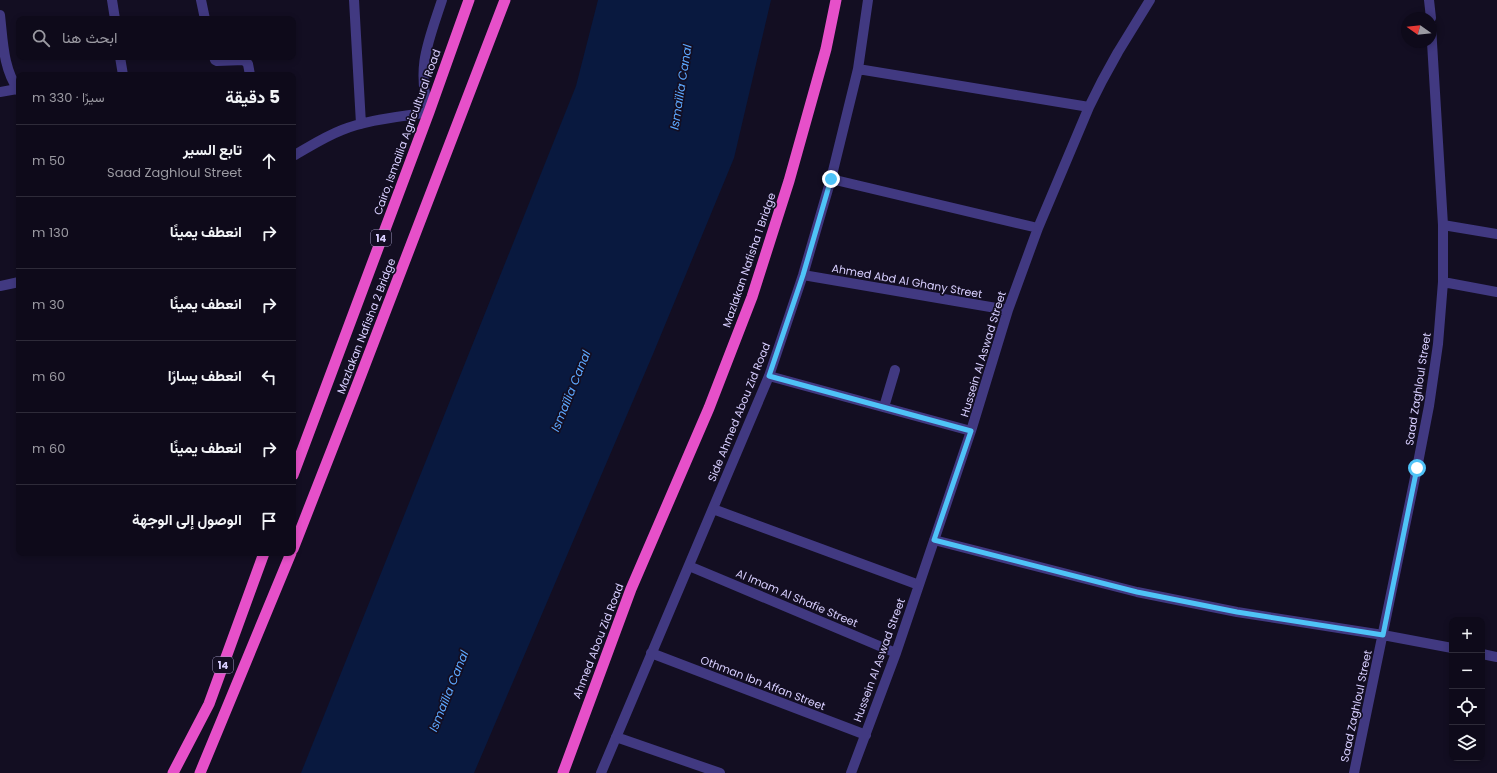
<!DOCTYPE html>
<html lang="ar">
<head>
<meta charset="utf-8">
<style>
	:root { --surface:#0e0a1a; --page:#1c1827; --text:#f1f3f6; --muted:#9b9aa2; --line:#2e2b39 }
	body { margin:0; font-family:Poppins,Vazirmatn,sans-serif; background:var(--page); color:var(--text); direction:rtl }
	.controls { position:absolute; right:12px; bottom:12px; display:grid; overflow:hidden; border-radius:8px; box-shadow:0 2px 6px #0003 }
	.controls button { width:36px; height:36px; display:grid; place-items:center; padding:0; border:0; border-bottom:1px solid var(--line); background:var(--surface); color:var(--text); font:20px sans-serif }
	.compass { position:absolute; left:1401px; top:12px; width:36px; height:36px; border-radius:50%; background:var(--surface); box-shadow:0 2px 6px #0003; rotate:285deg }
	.stop { position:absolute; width:12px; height:12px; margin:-9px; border:3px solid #4fc3f7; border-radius:50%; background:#fff }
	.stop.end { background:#4fc3f7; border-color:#fff; box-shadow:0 1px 4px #0008 }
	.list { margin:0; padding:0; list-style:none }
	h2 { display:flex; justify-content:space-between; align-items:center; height:52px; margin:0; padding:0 16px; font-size:17px }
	h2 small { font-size:13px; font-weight:400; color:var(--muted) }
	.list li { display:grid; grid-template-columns:26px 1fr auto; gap:12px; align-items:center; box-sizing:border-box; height:72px; padding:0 16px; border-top:1px solid var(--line) }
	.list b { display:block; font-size:15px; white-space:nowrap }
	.list p { margin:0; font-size:13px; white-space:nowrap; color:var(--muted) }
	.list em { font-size:13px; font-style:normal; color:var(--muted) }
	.icon { flex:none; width:22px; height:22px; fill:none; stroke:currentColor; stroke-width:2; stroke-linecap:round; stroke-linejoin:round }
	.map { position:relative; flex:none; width:1497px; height:773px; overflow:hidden; direction:ltr }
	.search { position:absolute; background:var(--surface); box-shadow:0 2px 6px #0003; left:16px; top:16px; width:280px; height:44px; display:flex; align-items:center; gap:10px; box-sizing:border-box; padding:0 14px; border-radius:8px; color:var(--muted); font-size:15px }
	.panel { position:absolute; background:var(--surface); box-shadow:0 2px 6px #0003; left:16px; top:72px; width:280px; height:484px; border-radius:8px; direction:rtl }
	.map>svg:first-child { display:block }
	.water { fill:#09193f }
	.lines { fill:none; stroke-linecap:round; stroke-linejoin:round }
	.minor { stroke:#413981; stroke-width:10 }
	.trunk { stroke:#e650c9; stroke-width:11 }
	.route { stroke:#4fc3f7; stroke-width:5 }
	.labels { text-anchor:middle; stroke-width:3.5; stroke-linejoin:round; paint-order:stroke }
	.shield { fill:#130e22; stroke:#9d95bd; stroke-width:1 }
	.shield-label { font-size:10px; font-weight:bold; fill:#d8cfff }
	.street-label { font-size:11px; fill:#d8cfff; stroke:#130e22 }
	.water-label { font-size:12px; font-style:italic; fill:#5da8ff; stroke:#130e22 }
</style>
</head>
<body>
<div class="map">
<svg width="1497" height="773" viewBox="0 0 1497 773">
	<rect width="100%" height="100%" fill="#130e22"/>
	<path class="water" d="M598,0H771L734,158L653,354L474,773H301L576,86Z"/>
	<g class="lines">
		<path class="minor" d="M112,0L115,19
			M201,0L205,19
			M354,0L361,124
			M1429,0L1431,18
			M0,15C3,41 3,69 19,91
			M120,57L123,75
			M214,57L215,60L217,61L244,60L248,64L250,75
			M858,69L1089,107
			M0,92L17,89
			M293,156C309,147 324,137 342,130C369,119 400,117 429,112C416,67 428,43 442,0
			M831,179L1038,228
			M1443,225L1497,234
			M803,275L1008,310
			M1443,282L1497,292
			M0,286L19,282
			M769,376L971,431
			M884,407L895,370
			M713,509L919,585
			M934,540L1137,592L1237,612L1383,635L1452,648
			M689,566L896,653
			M651,653L866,735
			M1482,654L1497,657
			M616,737L720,773
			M601,773L769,376L803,275L831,179L858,69L868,0
			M851,773L896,653L971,431L1008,310L1038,228L1089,107L1102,81L1118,52L1150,0
			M1354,773L1417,468L1429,406L1438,344L1443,282V225L1431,26"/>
		<path class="trunk" d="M293,475L429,112L469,0
			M293,549L356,388L505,0
			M173,773L209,704L264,553
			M200,773L291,553
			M563,773L631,589L709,408L752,297L789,181L826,49L836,0"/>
	</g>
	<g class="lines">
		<path class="route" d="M831,179L803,275L769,376L971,431L934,540L1137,592L1237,612L1383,635L1417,468"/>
	</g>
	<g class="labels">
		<g class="shield">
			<rect x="371" y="230" width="20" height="16" rx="3"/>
			<rect x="213" y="657" width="20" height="16" rx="3"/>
		</g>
		<g class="shield-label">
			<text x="381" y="242">14</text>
			<text x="223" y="669">14</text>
		</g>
		<g class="street-label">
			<text transform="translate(407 132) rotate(-70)" y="4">Cairo, Ismailia Agricultural Road</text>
			<text transform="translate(749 260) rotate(-71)" y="4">Mazlakan Nafisha 1 Bridge</text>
			<text transform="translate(907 281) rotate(10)" y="4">Ahmed Abd Al Ghany Street</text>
			<text transform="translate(366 326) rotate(-69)" y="4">Mazlakan Nafisha 2 Bridge</text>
			<text transform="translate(983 354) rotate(-73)" y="4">Hussein Al Aswad Street</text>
			<text transform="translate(1418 389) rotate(-81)" y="4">Saad Zaghloul Street</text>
			<text transform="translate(739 412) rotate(-68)" y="4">Side Ahmed Abou Zid Road</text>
			<text transform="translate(797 598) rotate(23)" y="4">Al Imam Al Shafie Street</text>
			<text transform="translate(598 641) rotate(-69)" y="4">Ahmed Abou Zid Road</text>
			<text transform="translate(879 660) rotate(-70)" y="4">Hussein Al Aswad Street</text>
			<text transform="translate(763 683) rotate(21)" y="4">Othman Ibn Affan Street</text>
			<text transform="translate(1356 706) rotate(-78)" y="4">Saad Zaghloul Street</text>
		</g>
		<g class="water-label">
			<text transform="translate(681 87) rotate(-81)" y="4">Ismaïlia Canal</text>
			<text transform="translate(571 391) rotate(-68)" y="4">Ismaïlia Canal</text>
			<text transform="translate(449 691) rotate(-68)" y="4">Ismaïlia Canal</text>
		</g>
	</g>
</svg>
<div class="controls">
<button>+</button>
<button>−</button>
<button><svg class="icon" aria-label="locate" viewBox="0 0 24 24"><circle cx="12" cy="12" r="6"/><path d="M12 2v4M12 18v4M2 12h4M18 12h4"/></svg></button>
<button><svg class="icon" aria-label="layers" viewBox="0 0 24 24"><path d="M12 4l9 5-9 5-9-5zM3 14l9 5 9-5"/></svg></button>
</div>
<svg class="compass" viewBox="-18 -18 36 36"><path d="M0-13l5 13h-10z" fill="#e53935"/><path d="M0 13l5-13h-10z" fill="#9b9aa2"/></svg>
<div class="stop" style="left:1417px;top:468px"></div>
<div class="stop end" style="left:831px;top:179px"></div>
<div class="search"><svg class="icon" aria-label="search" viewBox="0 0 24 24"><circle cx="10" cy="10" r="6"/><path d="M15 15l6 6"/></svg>ابحث هنا</div>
<section class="panel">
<h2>5 دقيقة<small>سيرًا · 330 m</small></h2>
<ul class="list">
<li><svg class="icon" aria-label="ahead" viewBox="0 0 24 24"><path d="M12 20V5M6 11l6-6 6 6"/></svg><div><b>تابع السير</b><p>Saad Zaghloul Street</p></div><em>50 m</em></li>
<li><svg class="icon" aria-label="right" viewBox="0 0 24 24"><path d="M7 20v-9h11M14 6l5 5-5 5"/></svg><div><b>انعطف يمينًا</b></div><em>130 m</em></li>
<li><svg class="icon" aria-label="right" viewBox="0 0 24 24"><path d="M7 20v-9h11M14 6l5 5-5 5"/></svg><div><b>انعطف يمينًا</b></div><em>30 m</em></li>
<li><svg class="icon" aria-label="left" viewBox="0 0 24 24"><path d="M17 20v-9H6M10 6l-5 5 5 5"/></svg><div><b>انعطف يسارًا</b></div><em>60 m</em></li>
<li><svg class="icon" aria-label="right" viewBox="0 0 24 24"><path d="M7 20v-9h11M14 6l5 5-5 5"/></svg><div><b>انعطف يمينًا</b></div><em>60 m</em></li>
<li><svg class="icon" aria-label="arrive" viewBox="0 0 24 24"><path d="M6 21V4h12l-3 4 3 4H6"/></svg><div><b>الوصول إلى الوجهة</b></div></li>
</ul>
</section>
</div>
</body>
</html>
